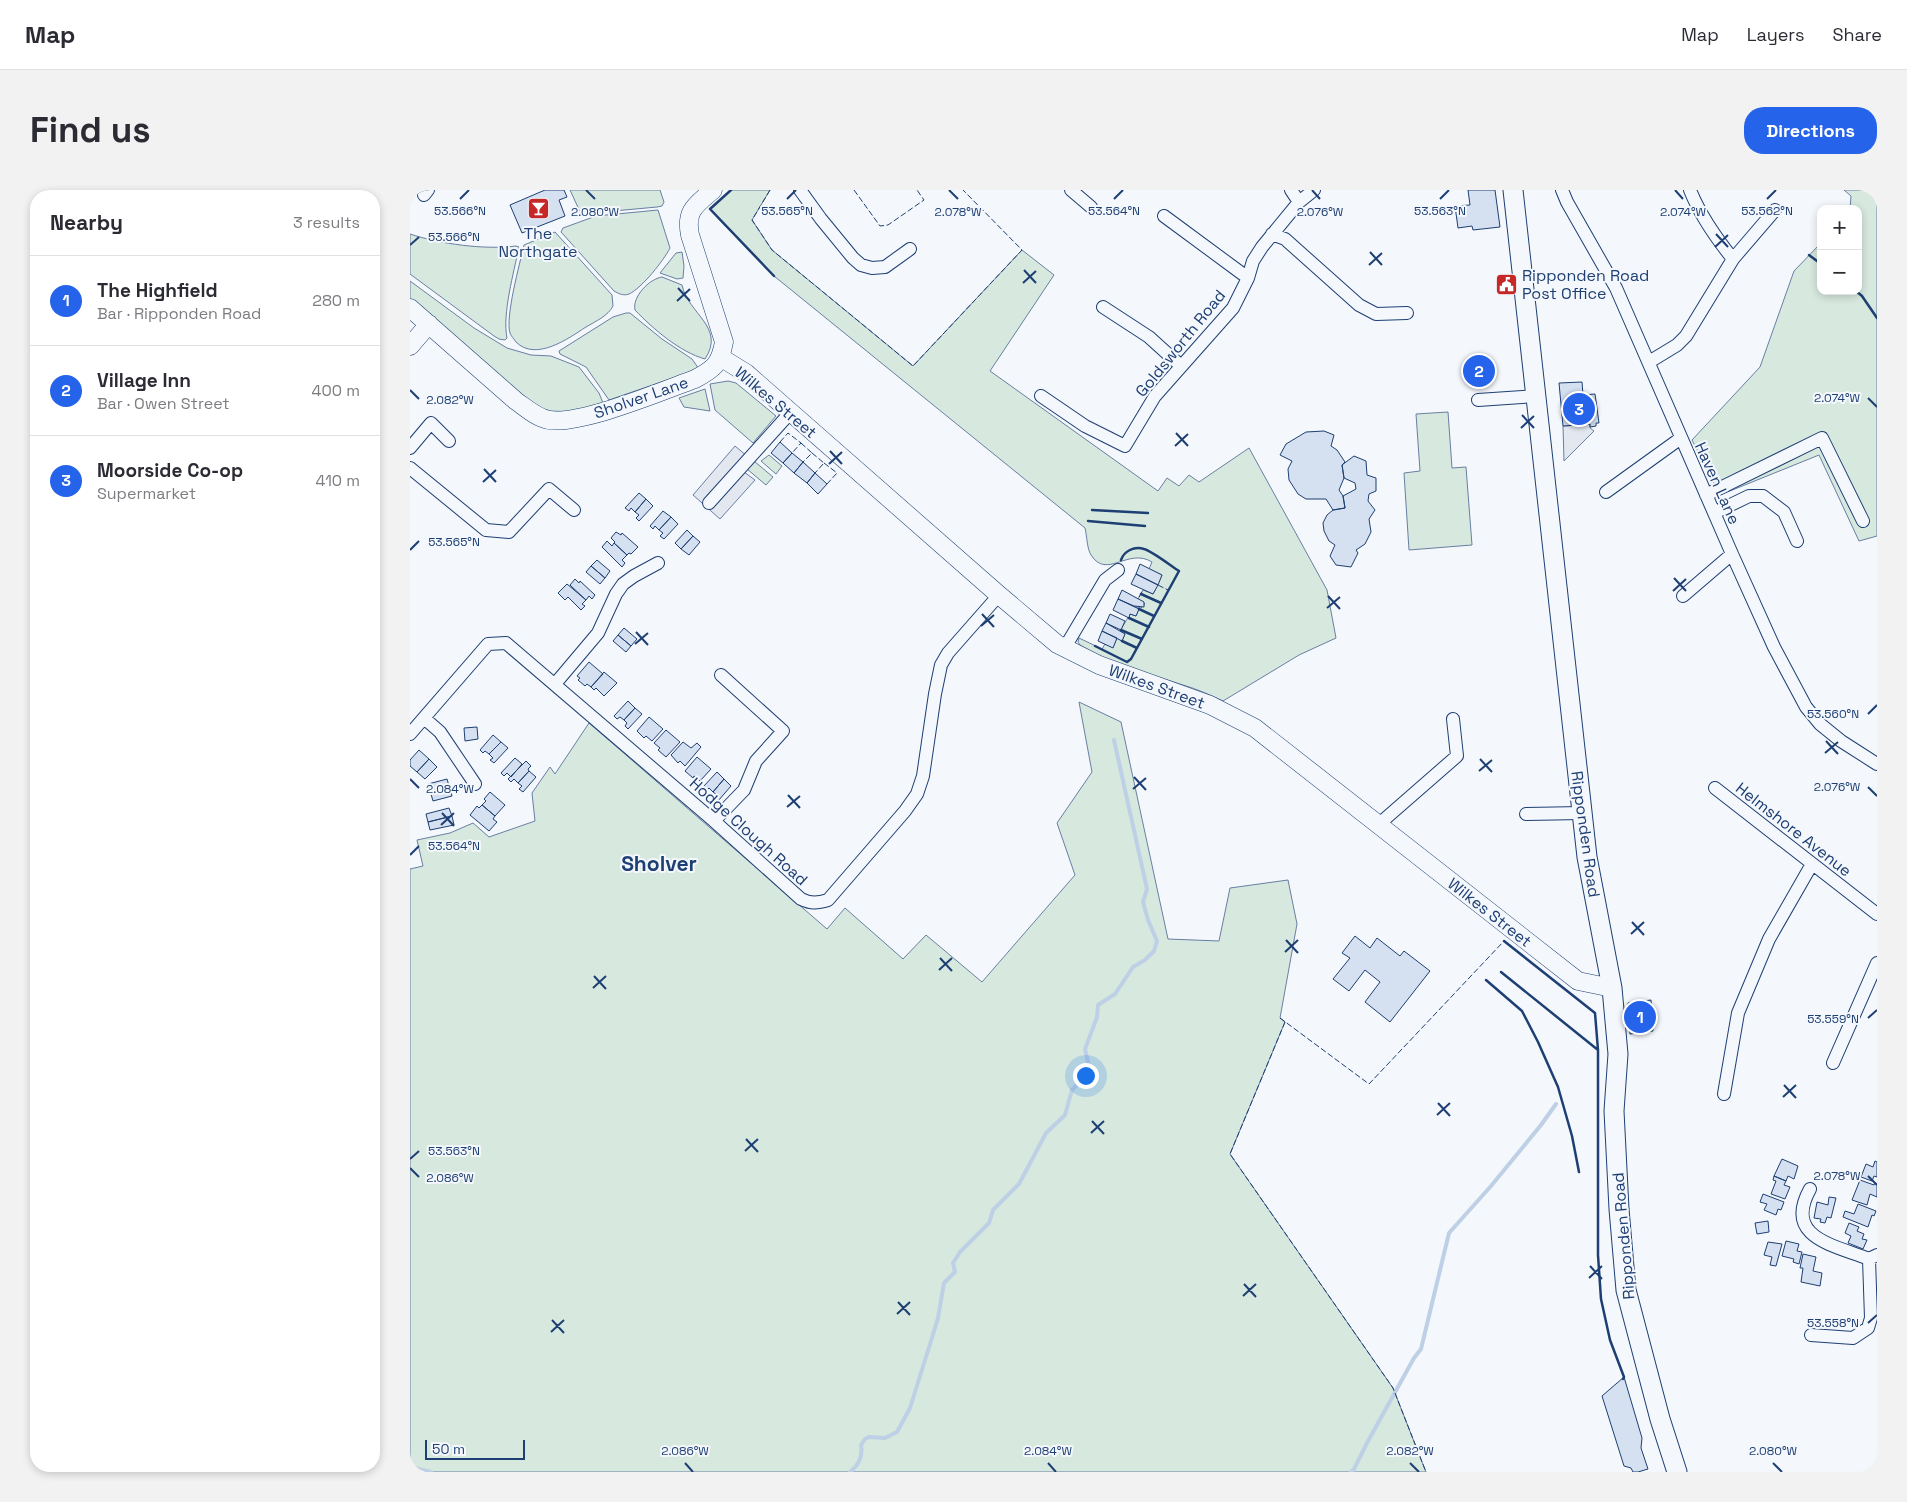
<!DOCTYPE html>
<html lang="en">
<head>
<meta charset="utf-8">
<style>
	:root { --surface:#fff; --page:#f2f2f3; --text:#2b2b33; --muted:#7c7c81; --line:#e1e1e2; --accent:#2563eb }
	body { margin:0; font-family:"Space Grotesk",sans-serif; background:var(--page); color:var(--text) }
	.controls { position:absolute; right:15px; top:15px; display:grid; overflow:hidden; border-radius:10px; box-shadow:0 2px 8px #0003 }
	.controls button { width:45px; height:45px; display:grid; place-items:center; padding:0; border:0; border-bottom:1px solid var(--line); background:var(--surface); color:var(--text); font:25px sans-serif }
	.scale { position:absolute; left:15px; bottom:12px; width:100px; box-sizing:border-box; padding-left:5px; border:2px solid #1d3f73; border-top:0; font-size:14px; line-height:18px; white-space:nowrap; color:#1d3f73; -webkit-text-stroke:4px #f4f7fb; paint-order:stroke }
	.you { position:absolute; left:675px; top:885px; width:18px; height:18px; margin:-12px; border:4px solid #fff; border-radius:50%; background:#1a73e8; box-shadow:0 0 0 8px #1a73e833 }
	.badge { display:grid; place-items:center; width:32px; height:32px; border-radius:50%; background:var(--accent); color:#fff; font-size:16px; font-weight:700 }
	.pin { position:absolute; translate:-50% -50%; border:2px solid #fff; box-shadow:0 1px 5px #0006 }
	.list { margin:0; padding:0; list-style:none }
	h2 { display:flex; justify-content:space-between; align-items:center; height:65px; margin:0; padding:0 20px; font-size:21px }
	h2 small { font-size:16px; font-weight:400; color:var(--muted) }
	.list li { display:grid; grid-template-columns:32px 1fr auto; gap:15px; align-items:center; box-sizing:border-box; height:90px; padding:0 20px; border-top:1px solid var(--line) }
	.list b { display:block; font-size:19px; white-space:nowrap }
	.list p { margin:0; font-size:16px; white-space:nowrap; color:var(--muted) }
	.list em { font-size:16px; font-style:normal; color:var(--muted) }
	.map { position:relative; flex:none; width:1467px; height:1282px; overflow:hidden; border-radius:20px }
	header { display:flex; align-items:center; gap:30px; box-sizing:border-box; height:70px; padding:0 25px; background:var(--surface); border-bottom:1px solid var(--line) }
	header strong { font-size:24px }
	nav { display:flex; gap:28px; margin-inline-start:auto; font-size:18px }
	.intro { display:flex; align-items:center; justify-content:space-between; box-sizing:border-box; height:120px; padding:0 30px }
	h1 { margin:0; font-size:35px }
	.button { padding:12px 22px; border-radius:20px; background:var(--accent); color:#fff; font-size:18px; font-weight:700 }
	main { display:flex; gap:30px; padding:0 30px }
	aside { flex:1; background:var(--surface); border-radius:20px; box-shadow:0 2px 8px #0003 }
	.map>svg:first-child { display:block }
	.green { fill:#d7e8df; stroke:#687fa3 }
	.parking { fill:#e3e8f0; stroke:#687fa3 }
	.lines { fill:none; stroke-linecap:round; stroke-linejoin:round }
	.stream { stroke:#bed0e5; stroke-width:4 }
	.building { fill:#d5e0f0; stroke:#1d3f73 }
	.street-casing { stroke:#1d3f73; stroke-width:14 }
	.secondary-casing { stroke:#1d3f73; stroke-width:19 }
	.primary-casing { stroke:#1d3f73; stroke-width:21 }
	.street { stroke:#f4f7fb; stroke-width:12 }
	.secondary { stroke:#f4f7fb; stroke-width:18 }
	.primary { stroke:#f4f7fb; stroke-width:19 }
	.fence { stroke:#1d3f73; stroke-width:1; stroke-dasharray:6 2.5; stroke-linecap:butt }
	.wall { stroke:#1d3f73; stroke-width:2.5 }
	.ticks { fill:none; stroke:#1d3f73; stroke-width:2 }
	.labels { text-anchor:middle; stroke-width:4; stroke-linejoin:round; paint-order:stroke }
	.poi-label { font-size:16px; fill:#1d3f73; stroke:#f4f7fb }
	.street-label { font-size:16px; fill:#1d3f73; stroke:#f4f7fb }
	.district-label { font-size:21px; font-weight:bold; fill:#1d3f73; stroke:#f4f7fb }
	.ticks-label { font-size:12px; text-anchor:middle; fill:#1d3f73; stroke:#f4f7fb; stroke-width:4; stroke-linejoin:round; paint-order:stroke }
</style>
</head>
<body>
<header>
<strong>Map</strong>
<nav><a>Map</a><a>Layers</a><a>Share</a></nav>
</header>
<div class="intro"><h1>Find us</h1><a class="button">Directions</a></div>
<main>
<aside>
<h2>Nearby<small>3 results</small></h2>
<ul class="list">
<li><span class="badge">1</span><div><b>The Highfield</b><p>Bar · Ripponden Road</p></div><em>280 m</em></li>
<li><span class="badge">2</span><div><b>Village Inn</b><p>Bar · Owen Street</p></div><em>400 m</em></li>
<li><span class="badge">3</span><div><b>Moorside Co-op</b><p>Supermarket</p></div><em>410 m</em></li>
</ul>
</aside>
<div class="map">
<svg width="1467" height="1282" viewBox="0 0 1467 1282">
	<rect width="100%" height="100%" fill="#f4f7fb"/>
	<path class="green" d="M160,0H250L254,12L252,16L247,17L171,24Z
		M321,0H360L342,30L362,60L503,176L612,60L644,85L580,181L748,301L757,288L769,296L779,285L789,292L839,258L917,400L926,448L889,465L813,511C800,505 787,499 773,495C737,483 702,475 670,455L668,452L669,448L692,459L695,454L703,457L707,448L712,451L715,444L710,441L720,424L726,426L729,419L724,416L731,418L735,414L728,409L733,400L743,404L752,385L739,379L742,372C718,357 697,390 681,365C677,359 677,346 675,338L364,86L300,20Z
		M1434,0H1467V346L1449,351L1409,265L1310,305L1282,250L1350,177L1384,81L1411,53V101H1448V19H1440L1441,6Z
		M248,20L260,58C254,70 232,98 219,104C214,106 209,104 204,101L151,42L153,38L186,26Z
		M145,42L202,105L203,116C198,126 186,131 176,137C159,148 126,172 106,152C104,149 101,146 100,143C95,127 110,73 114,55Z
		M0,44C30,54 75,60 106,56L109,57C104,82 92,124 97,148L95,150L89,149L84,146L0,84Z
		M272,62L274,76L273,88L267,89L250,83L266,63Z
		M252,87L272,95C278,124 316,137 295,169C270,162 243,139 225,120C222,107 239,89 252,87Z
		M0,91L64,138L97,158L121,165L141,166L169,177L189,203L193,213L164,222L141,221L132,219L106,201L0,109Z
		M216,123H220L252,149L282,169L289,179L199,210L176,177L150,164L149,161L203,127Z
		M318,191L326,193L366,226L343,253L305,220L300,194Z
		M295,199L300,221L274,217L269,208Z
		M1038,222L1042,278L1056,277L1062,355L999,360L994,283L1010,281L1006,224Z
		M359,265L372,276L366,284L351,271Z
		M344,271L363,287L356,295L337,279Z
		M669,512L711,532L758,749L809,751L820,698L878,690L887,734L870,828L875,832L820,964L983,1198L1016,1282H0V679L13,676L7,650L40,643L63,633L79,647L125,631L122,603L140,577L145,584L179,533L417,739L435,718L493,769L516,745L572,792L665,685L647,633L682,582Z"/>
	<path class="parking" d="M1180,234V238L1184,241L1154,271L1153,236Z
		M325,256L343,271L334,282L345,290L310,329L283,305Z"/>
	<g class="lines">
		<path class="stream" d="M0,1277L21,1282
			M440,1282C449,1275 453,1266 451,1255L455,1249L459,1247L475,1248L487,1242L500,1218L521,1151L528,1128L534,1093L545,1082L543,1073L550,1062L579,1033L583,1020L609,994L636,943L655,925L662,900L680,881L675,859L687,827L688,815L705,804L723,777L735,770L744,761L747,751L738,730L733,712L737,699L704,550
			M941,1282L944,1279L957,1253L1004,1168L1011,1159L1039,1043L1081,996L1131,935L1146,914"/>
	</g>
	<path class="building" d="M135,0H154L157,7L149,10L155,26L112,43L100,15Z
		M1058,0H1085L1090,37L1063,40L1062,36L1048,38L1045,16L1060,15Z
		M1172,192L1173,205L1185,204L1189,233H1186V236L1180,237V234L1153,236L1149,193Z
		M914,241L924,245L921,256L927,260L935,272L932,275L934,288L929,300L933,306L935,318L923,320L916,309H896L888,304L879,290L878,279L882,271L870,265L876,254L896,242Z
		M370,252L382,263L373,273L361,263Z
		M382,263L393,272L384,283L373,273Z
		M944,266L956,271L957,285L966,288V301L959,304L958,311L965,320L959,329L961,342L955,354L946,360L948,363L941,377L926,375L920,366L925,355L919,351L914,341L913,333L917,325L923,320L935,318L933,306L946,299L945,293L934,288L932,275Z
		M393,272L405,283L397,293L384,283Z
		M405,283L417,294L408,304L397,293Z
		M229,303L236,309L225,322L221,318L219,321L215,318Z
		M236,309L243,316L229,331L226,328L229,325L225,322Z
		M253,321L261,327L249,340L245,336L243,339L240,336Z
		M261,327L268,334L254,349L250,346L253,343L249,340Z
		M277,340L283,346L271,359L265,353Z
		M206,342L211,345L212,343L228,357L221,364L219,363L217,365L204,353L205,352L201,348Z
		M283,346L290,352L279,365L271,359Z
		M197,351L202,356L204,353L217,365L212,370L215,373L212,377L192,357Z
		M187,370L200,381L195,388L181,376Z
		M730,374L752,385L748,395L726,384Z
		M181,376L195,388L190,394L176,382Z
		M726,384L748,395L743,404L721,394Z
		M165,389L169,393L170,391L185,405L182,409L179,406L176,410L160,395Z
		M157,394L176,410L172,414L175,416L171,420L158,407L155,410L148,403Z
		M712,400L734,412V417L724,416L708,409Z
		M708,409L729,419L726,426L720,424L719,428L703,420Z
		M700,424L715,431L711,440L696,433Z
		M696,433L715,444L712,451L692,441Z
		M214,438L227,449L221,456L208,445Z
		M692,441L707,448L703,458L688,451Z
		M208,445L221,456L216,462L203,451Z
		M179,472L193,484L181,497L177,494L175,496L168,490L170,488L167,486Z
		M194,482L207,493L194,506L186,498L184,500L181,497Z
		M218,511L225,518L214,530L210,527L207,529L204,526Z
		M225,518L232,524L218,539L215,536L217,533L214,530Z
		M239,527L253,539L242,551L236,546L234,548L227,541Z
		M67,537L68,549L55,551L54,538Z
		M256,540L270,552L256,567L248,560L250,558L244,553Z
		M83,545L91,552L79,564L75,561L73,563L70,560Z
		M91,552L98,558L84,573L80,570L83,568L79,564Z
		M273,552L281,558L287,553L291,557L275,576L270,571L268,573L261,565Z
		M9,560L19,569L7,582L0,576V570Z
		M287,567L301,579L290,591L284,586L283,588L275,581Z
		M105,568L112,574L101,587L97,583L94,586L91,583Z
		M19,569L27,577L15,589L7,582Z
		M116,571L121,576L118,579L119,581L108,593L104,589L101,592L98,589Z
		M119,581L126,587L113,602L109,599L112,596L108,593Z
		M307,582L314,589L303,602L299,598L297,600L293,597Z
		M37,589L42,606L23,611L18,594Z
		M314,589L321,596L308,611L304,608L307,605L303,602Z
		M80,602L95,615L85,626L72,615L76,611L74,609Z
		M72,615L85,626L83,629L87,632L79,641L60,625L67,616L69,618Z
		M39,618L42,626L18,632L16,624Z
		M42,626L44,635L20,640L18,632Z
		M945,746L960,758L967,748L990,766L994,761L1020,781L980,832L955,812L970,792L955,780L939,801L923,789L940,768L932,763Z
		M1241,810L1243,841L1220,844L1218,813Z
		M1372,969L1388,976L1384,989L1378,986L1376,991L1364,986Z
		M1465,971L1467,972V987L1464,986L1462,991L1451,987L1456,974L1463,977Z
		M1364,986L1376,991L1374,995L1380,997L1375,1009L1361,1004L1366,991L1363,990Z
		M1450,990L1464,995L1465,993L1467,994V1007L1460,1004L1457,1015L1442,1010Z
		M1353,1004L1374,1012L1371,1020L1368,1019L1366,1025L1354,1020L1357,1014L1350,1012Z
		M1419,1007L1426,1008L1421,1028L1417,1027L1415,1033L1410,1032L1411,1029L1404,1028L1407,1012L1418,1015Z
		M1448,1014L1466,1021L1464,1026L1462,1025L1458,1037L1433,1027L1435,1021L1444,1024Z
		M1358,1031L1359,1042L1347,1044L1345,1033Z
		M1439,1033L1449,1037L1447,1041L1454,1044L1452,1049L1457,1050L1453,1059L1438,1053L1441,1046L1435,1043Z
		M1376,1051L1389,1054L1387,1061L1392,1062L1389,1074L1383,1072L1384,1069L1372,1066Z
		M1358,1052L1372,1054L1366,1076L1360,1075L1362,1067L1354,1065Z
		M1393,1064L1406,1067L1403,1081L1412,1083L1410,1096L1391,1092L1393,1078H1390Z
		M1214,1187L1232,1248L1231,1258L1238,1279L1228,1282H1223L1221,1278L1214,1276L1192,1206Z"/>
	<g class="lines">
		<defs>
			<path id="street" d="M390,0L411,29L443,68L451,75L462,78L475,77L500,59
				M661,0L681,17
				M881,0L889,12
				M1152,0L1157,12L1206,98L1322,364L1364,457L1396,517L1410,534L1431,551L1467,574
				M14,5L18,0
				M754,26L838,88
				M862,44L875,49L949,115L966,124L997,123
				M1323,69L1365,20
				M693,117L739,147L771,176
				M1239,172L1267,155L1276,146L1323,69C1306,48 1290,25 1280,0
				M631,206L675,236L715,256L745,206L823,118L838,88L843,71L852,57L889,12L904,0
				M1068,210L1126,206
				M0,258L21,233L39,251
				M0,278L76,340L99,342L139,299L164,320
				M1196,302L1271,248
				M1296,305L1412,248L1453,331
				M299,313L380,223
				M1304,323L1339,306H1353L1374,322L1387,351
				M1273,406L1322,364
				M654,459L695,390L708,380
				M145,494L188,443L206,404L213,394L224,386L248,373
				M14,528L30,542L65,594
				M0,544L78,454L96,453L304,631L391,709C401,714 408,713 418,710L495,621L507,604L513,586L525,504L531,475L538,463L589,405
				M1305,598L1467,724
				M1116,624L1172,623
				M304,631L334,600L346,571L373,541L311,485
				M968,635L1047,566L1043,529
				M1423,873L1467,773
				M1314,904L1328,823L1359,749L1402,674
				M1400,999C1373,1048 1424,1055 1459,1069
				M1401,1145L1443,1148L1458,1138L1461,1128L1459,1069L1467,1065"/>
			<path id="secondary" d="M0,118L106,211C116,218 127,228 139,230C171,235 252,201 285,189C304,179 310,174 314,152L280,45C275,20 286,15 303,0
				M0,156L19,134
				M310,167L336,183L589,405L647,454L689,475L800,515L845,538L1168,791L1202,798"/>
			<path id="primary" d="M1103,0L1177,667L1202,798L1208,864L1204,921L1209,1019L1216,1100L1250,1229L1267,1282"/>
		</defs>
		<use href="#street" class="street-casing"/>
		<use href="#secondary" class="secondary-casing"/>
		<use href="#primary" class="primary-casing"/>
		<use href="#street" class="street"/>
		<use href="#secondary" class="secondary"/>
		<use href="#primary" class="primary"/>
		<path class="fence" d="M360,0L342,30L362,60L503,176L612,60L553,0
			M444,0L470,36L478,35L514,10L507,0
			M370,252L378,243L391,253L382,263
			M391,253L402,263L393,272
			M402,263L414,273L405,283
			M414,273L427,283L417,294
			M748,395L758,400
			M729,407L733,400
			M870,828L959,894L1094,751
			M875,832L820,964L983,1198L1016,1282"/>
		<path class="wall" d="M321,0L300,19L364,86
			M1399,65L1411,74
			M1446,101L1452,106L1467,128
			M682,320L738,323
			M678,331L735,336
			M731,404L751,413
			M729,419L744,426
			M719,428L739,437
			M711,440L732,449
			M712,451L727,458
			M685,456L717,472L721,469L769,381C761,376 742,361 734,359C724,356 714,361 711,370
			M1094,751L1185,823L1188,860V1065L1191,1109L1200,1150L1214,1187L1213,1189
			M1091,782L1188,860
			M1076,790L1112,821L1128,852L1148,897L1162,946L1169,982"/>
	</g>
	<path class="ticks" d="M176,0L185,9M539,0L548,9M902,0L910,9M1265,0L1273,9M50,9L59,0M377,9L386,0M704,9L713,0M1030,9L1039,0M1357,9L1366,0M1306,44L1318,57M0,55L9,47M1305,57L1318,45M960,62L972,75M959,75L972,63M614,80L626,93M613,93L626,81M268,98L280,111M267,111L280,99M0,200L9,209M1458,208L1467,217M1112,225L1124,238M1111,238L1124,226M766,243L778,256M765,256L778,244M420,261L432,274M419,274L432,262M74,279L86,292M73,292L86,280M0,360L9,351M1264,388L1276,401M1263,401L1276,389M918,406L930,419M917,418L930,407M572,424L584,437M571,436L584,425M226,442L238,455M225,454L238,443M1458,524L1467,515M1416,551L1428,564M1415,563L1428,552M1070,569L1082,582M1069,581L1082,570M724,587L736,600M0,589L9,598M1458,597L1467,606M723,599L736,588M378,605L390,618M377,617L390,606M32,623L44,636M31,635L44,623M0,665L9,656M1222,732L1234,745M1221,744L1234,732M876,750L888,763M875,762L888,750M530,768L542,781M529,780L542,768M184,786L196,799M183,798L196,786M1458,828L1467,820M1374,895L1386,908M1373,907L1386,895M1028,913L1040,926M1027,925L1040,913M682,931L694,944M681,943L694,931M336,949L348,962M335,961L348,949M0,969L9,961M0,978L9,987M1458,986L1467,995M1180,1076L1192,1089M1179,1088L1192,1076M834,1094L846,1107M833,1106L846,1094M488,1112L500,1125M487,1124L500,1112M142,1130L154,1143M1458,1133L1467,1125M141,1142L154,1130M275,1273L283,1282M638,1273L646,1282M1000,1273L1009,1282M1363,1273L1372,1282"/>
	<defs>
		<symbol id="bar-square" viewBox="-11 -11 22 22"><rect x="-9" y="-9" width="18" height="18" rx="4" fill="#c62828" stroke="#f4f7fb"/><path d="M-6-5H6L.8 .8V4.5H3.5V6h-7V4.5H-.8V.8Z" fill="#fff"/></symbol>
		<symbol id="civic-square" viewBox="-11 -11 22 22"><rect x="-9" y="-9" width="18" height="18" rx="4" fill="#c62828" stroke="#f4f7fb"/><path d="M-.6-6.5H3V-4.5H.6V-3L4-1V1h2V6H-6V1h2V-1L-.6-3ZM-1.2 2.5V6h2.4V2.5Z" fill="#fff"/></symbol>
	</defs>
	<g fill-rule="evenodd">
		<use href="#bar-square" x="116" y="6" width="25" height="25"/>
		<use href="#civic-square" x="1084" y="82" width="25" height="25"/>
	</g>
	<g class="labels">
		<g class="poi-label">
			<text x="128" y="49">The<tspan x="128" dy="18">Northgate</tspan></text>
			<text x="1112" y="91" text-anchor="start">Ripponden Road<tspan x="1112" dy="18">Post Office</tspan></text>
		</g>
		<g class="street-label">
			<text transform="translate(770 153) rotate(-51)" y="6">Goldsworth Road</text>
			<text transform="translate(231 207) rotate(-19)" y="6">Sholver Lane</text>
			<text transform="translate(366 212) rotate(40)" y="6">Wilkes Street</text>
			<text transform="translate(1308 293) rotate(66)" y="6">Haven Lane</text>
			<text transform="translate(747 496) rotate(20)" y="6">Wilkes Street</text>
			<text transform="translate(1384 639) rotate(38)" y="6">Helmshore Avenue</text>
			<text transform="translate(339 641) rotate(42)" y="6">Hodge Clough Road</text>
			<text transform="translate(1176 644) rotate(82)" y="6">Ripponden Road</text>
			<text transform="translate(1080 722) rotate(38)" y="6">Wilkes Street</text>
			<text transform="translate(1213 1046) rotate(-95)" y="6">Ripponden Road</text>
		</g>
		<g class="district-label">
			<text x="249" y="681">Sholver</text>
		</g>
	</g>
	<g class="ticks-label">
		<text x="50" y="25">53.566°N</text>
		<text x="377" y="25">53.565°N</text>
		<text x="704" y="25">53.564°N</text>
		<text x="1030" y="25">53.563°N</text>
		<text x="1357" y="25">53.562°N</text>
		<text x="548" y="26">2.078°W</text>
		<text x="910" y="26">2.076°W</text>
		<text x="1273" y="26">2.074°W</text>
		<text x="185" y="26">2.080°W</text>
		<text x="44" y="51">53.566°N</text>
		<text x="1427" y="212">2.074°W</text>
		<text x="40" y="214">2.082°W</text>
		<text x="44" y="356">53.565°N</text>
		<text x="1423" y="528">53.560°N</text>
		<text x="1427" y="601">2.076°W</text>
		<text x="40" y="603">2.084°W</text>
		<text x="44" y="660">53.564°N</text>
		<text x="1423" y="833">53.559°N</text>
		<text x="44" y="965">53.563°N</text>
		<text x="1427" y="990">2.078°W</text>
		<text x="40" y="992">2.086°W</text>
		<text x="1423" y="1137">53.558°N</text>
		<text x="275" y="1265">2.086°W</text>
		<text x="638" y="1265">2.084°W</text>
		<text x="1000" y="1265">2.082°W</text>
		<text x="1363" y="1265">2.080°W</text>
	</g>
</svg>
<div class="controls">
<button>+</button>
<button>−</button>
</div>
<div class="scale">50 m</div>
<div class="you"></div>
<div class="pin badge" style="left:1230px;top:827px">1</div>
<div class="pin badge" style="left:1069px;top:181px">2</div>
<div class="pin badge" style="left:1169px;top:219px">3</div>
</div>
</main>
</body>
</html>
